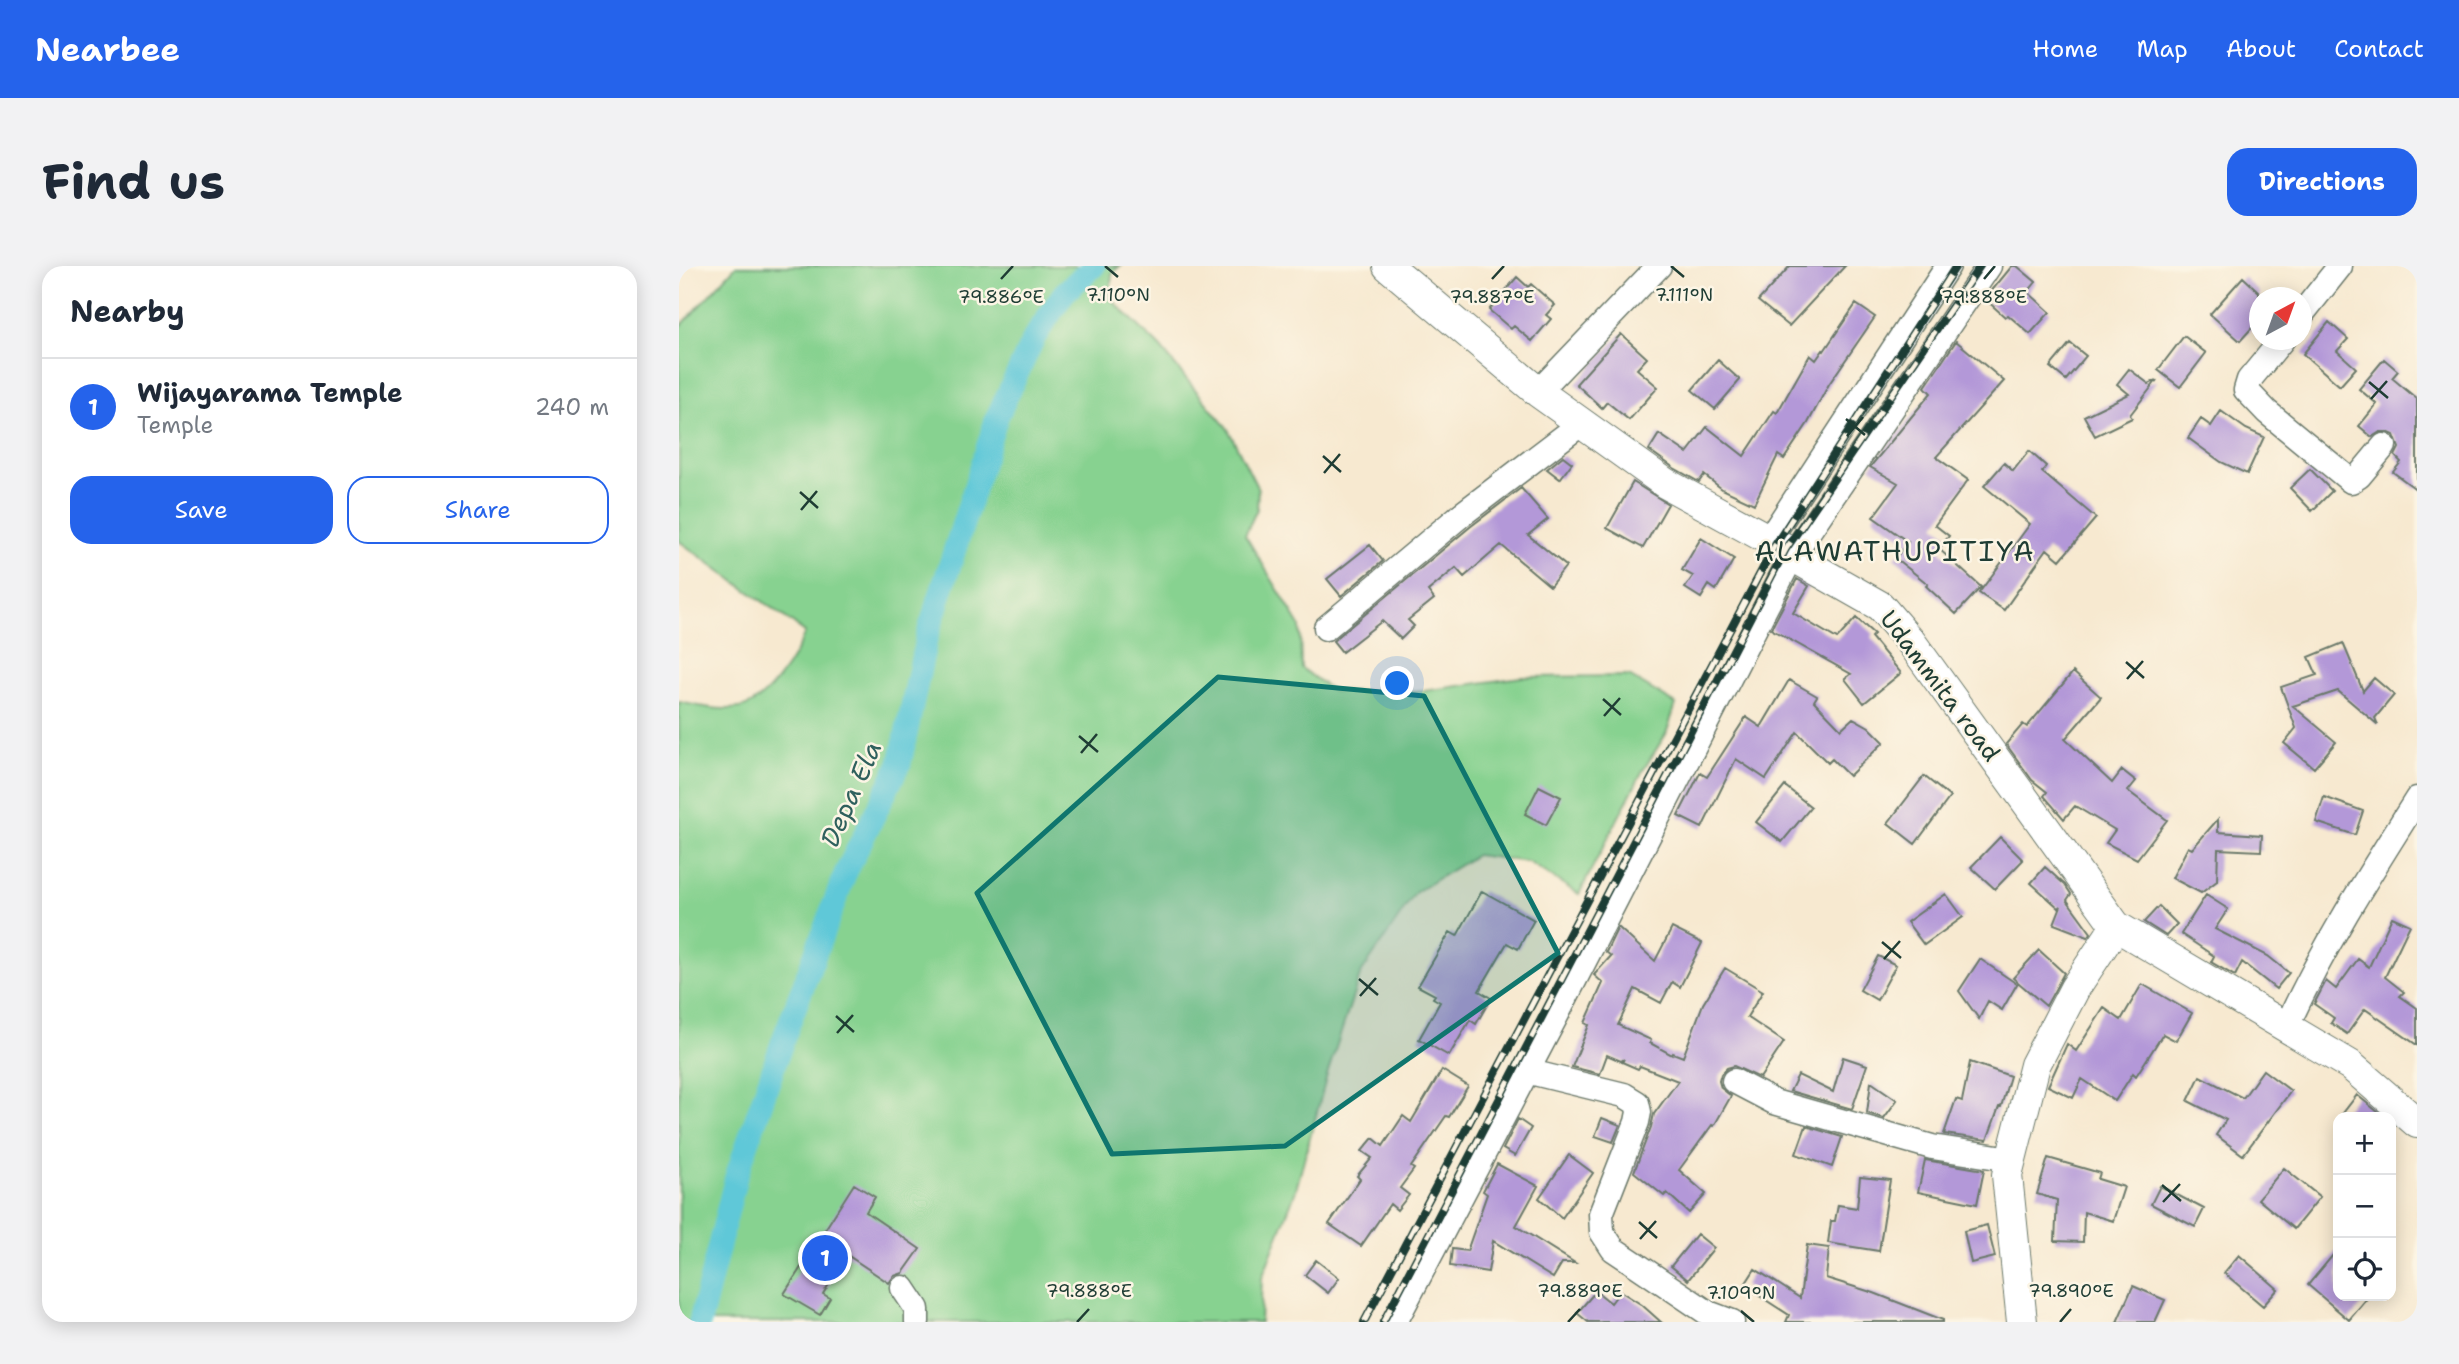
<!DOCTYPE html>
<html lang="en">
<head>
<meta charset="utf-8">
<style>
	:root { --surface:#fff; --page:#f2f2f3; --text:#1f2937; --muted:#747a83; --line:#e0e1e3; --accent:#2563eb }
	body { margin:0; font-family:"Shantell Sans",sans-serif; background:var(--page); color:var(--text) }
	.controls { position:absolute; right:21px; bottom:21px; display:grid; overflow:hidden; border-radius:14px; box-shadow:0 4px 18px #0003 }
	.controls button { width:63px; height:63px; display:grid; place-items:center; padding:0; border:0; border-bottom:2px solid var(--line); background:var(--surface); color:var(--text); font:35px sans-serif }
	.compass { position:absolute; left:1570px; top:21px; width:63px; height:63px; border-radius:50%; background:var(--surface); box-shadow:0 4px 18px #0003; rotate:41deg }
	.you { position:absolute; left:719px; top:418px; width:24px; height:24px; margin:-18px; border:5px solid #fff; border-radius:50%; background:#1a73e8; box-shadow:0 0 0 10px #1a73e833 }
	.badge { display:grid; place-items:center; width:46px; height:46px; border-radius:50%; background:var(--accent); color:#fff; font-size:23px; font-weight:700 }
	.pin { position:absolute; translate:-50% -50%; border:4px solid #fff; box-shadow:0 2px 7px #0006 }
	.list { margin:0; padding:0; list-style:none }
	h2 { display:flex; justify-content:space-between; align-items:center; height:91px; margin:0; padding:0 28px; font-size:30px }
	h2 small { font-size:23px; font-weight:400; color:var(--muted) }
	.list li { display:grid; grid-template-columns:46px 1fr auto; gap:21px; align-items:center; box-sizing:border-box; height:98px; padding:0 28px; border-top:2px solid var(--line) }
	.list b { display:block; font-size:26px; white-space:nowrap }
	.list p { margin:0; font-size:23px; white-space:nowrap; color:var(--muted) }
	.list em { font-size:23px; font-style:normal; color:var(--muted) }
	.actions { display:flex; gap:14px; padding:21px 28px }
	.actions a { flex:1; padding:16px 0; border:2px solid var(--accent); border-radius:21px; text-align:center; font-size:24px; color:var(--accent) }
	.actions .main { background:var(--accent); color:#fff }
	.icon { flex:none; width:38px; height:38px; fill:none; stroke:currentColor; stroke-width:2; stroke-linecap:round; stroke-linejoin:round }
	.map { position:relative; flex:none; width:1738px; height:1056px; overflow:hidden; border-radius:21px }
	header { display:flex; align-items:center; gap:42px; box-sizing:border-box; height:98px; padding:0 35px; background:var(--accent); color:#fff }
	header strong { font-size:33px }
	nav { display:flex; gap:38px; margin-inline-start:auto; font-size:24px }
	.intro { display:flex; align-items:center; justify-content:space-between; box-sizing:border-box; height:168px; padding:0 42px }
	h1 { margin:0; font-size:49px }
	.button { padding:18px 32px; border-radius:21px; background:var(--accent); color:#fff; font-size:24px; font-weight:700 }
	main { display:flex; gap:42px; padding:0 42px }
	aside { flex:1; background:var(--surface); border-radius:21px; box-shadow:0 4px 18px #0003 }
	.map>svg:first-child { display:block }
	.green { fill:#87d290; stroke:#538862; stroke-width:2 }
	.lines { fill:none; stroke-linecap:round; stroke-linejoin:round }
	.canal { stroke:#5ec8d8; stroke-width:23 }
	.building { fill:#b398d8 }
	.minor-casing { stroke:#6b796b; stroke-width:27 }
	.tertiary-casing { stroke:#6b796b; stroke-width:32 }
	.minor { stroke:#fff; stroke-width:24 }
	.tertiary { stroke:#fff; stroke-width:30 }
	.rail-casing { stroke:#1f3d34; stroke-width:8 }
	.rail { stroke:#fcf5e5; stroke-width:5; stroke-dasharray:16; stroke-linecap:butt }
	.marked { fill:#0f766e; fill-opacity:0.2; stroke:#0f766e; stroke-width:5; stroke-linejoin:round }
	.ticks { fill:none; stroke:#1f3d34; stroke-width:2.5 }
	.labels { text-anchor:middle; stroke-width:5; stroke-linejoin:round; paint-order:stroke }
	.street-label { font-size:24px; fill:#1f3d34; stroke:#fcf5e5 }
	.water-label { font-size:26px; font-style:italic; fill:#2f605d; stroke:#fcf5e5 }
	.quarter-label { font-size:28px; letter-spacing:2px; fill:#1f3d34; stroke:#fcf5e5 }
	.ticks-label { font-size:18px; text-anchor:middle; fill:#1f3d34; stroke:#fcf5e5; stroke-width:5; stroke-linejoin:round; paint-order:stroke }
</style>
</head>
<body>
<header>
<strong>Nearbee</strong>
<nav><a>Home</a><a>Map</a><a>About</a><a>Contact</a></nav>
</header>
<div class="intro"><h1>Find us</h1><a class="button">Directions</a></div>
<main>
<aside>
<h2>Nearby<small></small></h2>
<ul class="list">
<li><span class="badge">1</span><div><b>Wijayarama Temple</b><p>Temple</p></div><em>240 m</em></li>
</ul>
<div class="actions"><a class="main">Save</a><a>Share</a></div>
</aside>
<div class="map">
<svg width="1738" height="1056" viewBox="0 0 1738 1056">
	<rect width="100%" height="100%" fill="#fcf5e5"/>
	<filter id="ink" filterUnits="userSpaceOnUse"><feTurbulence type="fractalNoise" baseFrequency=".0143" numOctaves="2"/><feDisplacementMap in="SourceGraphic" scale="14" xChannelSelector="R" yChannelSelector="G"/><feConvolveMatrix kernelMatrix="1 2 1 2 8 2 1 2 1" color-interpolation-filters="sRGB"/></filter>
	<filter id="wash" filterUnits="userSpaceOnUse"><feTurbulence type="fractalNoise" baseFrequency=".00686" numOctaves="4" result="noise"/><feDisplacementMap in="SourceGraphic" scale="28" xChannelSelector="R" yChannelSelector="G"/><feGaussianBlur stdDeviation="1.57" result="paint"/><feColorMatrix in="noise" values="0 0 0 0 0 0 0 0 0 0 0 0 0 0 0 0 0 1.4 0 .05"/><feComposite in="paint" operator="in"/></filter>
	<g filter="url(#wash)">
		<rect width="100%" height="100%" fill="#f7e9d0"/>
		<path class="green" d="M57,0H441L433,7L431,32L481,81L549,163L579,223L578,243L566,269L621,360L622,402L654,425H745L842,411L950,410L997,438L987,468L963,506L900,628L849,596L797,589L737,626L681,709L648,809L616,927L583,1012L581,1056H0V436C19,440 40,445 60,442C88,438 117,390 126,366L0,275V62Z"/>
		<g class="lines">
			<path class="canal" d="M21,1056L57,911L104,774L166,608L221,497L247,374L318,151L355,72L385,27L415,0"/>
		</g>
		<g id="blocks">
			<path class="building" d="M1111,0H1166L1110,60L1079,35Z
				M1333,0H1338L1357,16L1349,26L1371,46L1351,68L1329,49L1326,51L1306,33Z
				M838,11L849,21L852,18L876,39L867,49L872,53L853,75L835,60L832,63L810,44Z
				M1564,11L1580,26V54L1561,75L1531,48Z
				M1177,38L1196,51L1150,118L1129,157L1105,193L1099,189L1075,238L1043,223L1025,209L1020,216L995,202L970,184L980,168L1008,187L1028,161L1065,190L1095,145L1098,147L1131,89L1137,94L1144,84L1145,85Z
				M1650,56L1669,73L1658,85L1677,102L1661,120L1624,88Z
				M942,68L968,92L958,103L979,121L950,154L928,136L923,142L897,118Z
				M1505,70L1527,87L1501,121L1479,104Z
				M1277,75L1325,115L1257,191L1289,214L1256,259L1270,270L1260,283L1302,321L1277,348L1247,320L1249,318L1216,292L1229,276L1194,251L1219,217L1191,201L1252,127L1246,121Z
				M1391,77L1407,90L1387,114L1371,101Z
				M1705,93L1719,105L1713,112L1738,133V224L1714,206L1722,196L1716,190L1720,182L1715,169L1708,166H1701L1693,171L1680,160L1698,138L1680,123Z
				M1039,94L1061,114L1036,143L1013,124Z
				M1450,103L1470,118L1478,114L1451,149L1453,152L1416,170L1405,150L1450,128L1438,118Z
				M1542,145L1567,163L1585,171L1568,208L1542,196L1509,172L1522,153L1532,160Z
				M1350,185L1367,200L1363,206L1417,252L1381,294L1368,283L1325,344L1300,327L1351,258L1305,220L1325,197L1334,205Z
				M884,190L893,197L881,213L868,203Z
				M1631,203L1653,225L1633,245L1611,222Z
				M954,216L989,238L964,282L928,262Z
				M842,222L869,253L849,269L887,300L871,320L822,279L785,311L777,302L749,325L755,333L729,354L735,360L722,373L703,355L663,386L654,375L791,261Z
				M1022,272L1055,293L1037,324L1030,319L1022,332L1006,322L1014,310L1003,304Z
				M691,279L704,295L662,330L648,313Z
				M1118,313L1130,320L1114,347L1158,373L1177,352L1195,368L1192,371L1222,407L1185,437L1166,413L1172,408L1092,363Z
				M1664,377L1684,425L1695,412L1715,429L1696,452L1699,459L1659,425L1614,440L1657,476L1635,502L1605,477L1617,462L1602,421L1638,409L1630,391Z
				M1394,406L1422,431L1386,473L1433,517L1443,504L1457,515L1449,525L1488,554L1458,593L1427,577L1436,564L1396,540L1385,553L1365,530L1368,526L1353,514L1327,478L1344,458L1348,461Z
				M1110,414L1138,430L1135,435L1162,463L1174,452L1190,461L1205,476L1170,510L1153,493L1149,497L1118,466L1087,513L1057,493L1023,562L999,550L1021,507L1028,511L1067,451L1082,461Z
				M1245,510L1271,531L1236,578L1209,557Z
				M860,520L882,531L867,559L846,548Z
				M1106,520L1132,541L1103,576L1077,556Z
				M1645,531L1684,545L1676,569L1637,556Z
				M1539,553V566L1583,569L1582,585L1539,583L1538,615L1522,627L1493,612L1509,581L1513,583Z
				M1321,571L1344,594L1316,623L1292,601Z
				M1366,601L1386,619L1392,628L1388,634L1412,667L1409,671L1375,658L1382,640L1380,642L1352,617Z
				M803,625L855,654L839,683L828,677L800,725L812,732L797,758L791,754L770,790L740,773L761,736L754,732L756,729L739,720L771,666L778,670Z
				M1267,628L1284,651L1245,679L1228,656Z
				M1527,629L1549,643L1536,663L1589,690L1610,707L1597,723L1563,696L1556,710L1532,696L1535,690L1502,668Z
				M1480,640L1498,658L1487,670L1465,656Z
				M1713,651L1731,659L1706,711L1725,726L1721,730L1738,742V779L1686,743L1668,768L1652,757L1655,752L1635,738L1647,715L1657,723L1679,693L1690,701Z
				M939,661L976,695L993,662L1023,677L1001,721L993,716L982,737L956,723L939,759L972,774L971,777L993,789L994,787L1004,791L1024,738L1046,702L1084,725L1068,751L1105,776L1081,812L1055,800L1048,802L1042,808L1040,815L1042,822L1052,830L1035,860L1033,859L1000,904L1027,928L1010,947L988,927L985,930L955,906L972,861L975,848L999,815L961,800L959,803L943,796L945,793L942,795L928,789L921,808L893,801L910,759L906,757L924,717L915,709L932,690L927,686Z
				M1360,684L1385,707L1367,740L1334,712Z
				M1199,690L1217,699L1198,734L1181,724Z
				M1301,693L1338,718L1323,744L1309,735L1300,753L1280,725Z
				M1463,718L1513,747L1497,775L1484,768L1457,810L1454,807L1436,835L1403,813L1394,832L1369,820L1388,778L1397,785L1425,742L1442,754Z
				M1164,791L1188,799L1173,843L1111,825L1119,809L1154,826Z
				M1291,796L1331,810L1322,841H1320L1308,874L1265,868L1277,833L1283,835Z
				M763,804L789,820L770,851L767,850L732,901L735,903L721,922L730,929L718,944L711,938L682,980L650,958L681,913L678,910L693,892L683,885L694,872L704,880L724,850L732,856Z
				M1584,804L1612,825L1564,889L1537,869L1547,854L1509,835L1521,810L1564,832Z
				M1192,816L1218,834L1205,852L1188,847Z
				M1678,829L1705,851H1661Z
				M923,852L941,859L934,876L916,870Z
				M839,853L852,862L836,890L824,883Z
				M1127,860L1163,871L1153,901L1117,888Z
				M890,889L914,907L883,952L860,932Z
				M1369,892L1421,907L1419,913L1445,921L1434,955L1405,946L1404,976L1376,975L1378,934L1358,928Z
				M1246,894L1305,904L1298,938L1239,926Z
				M818,898L859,920L837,960L896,997H883L874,1012L814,975L809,1006L771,1000L773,983L788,985L808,928L804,925Z
				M1605,902L1641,931L1615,963L1579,933Z
				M1181,911L1211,914L1200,985L1149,977L1152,955H1156L1159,939L1178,942Z
				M175,918L196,931L187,946L241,983L224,1007L215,1010L210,1017L168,989L144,1028L151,1032L141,1049L105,1028Z
				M1481,920L1525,943L1516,961L1472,938Z
				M1308,959L1316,991L1292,997L1285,965Z
				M1018,968L1035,982L1009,1014L992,1000Z
				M1128,979L1150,982L1147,1012L1195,1027L1264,1054V1056H1107L1110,1049L1065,1020L1076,1003L1121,1032Z
				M1659,983V1030H1690L1670,1054L1629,1019Z
				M1560,989L1599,1023L1584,1040L1545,1007Z
				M637,994L660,1012L649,1027L626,1009Z
				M1454,1020L1486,1034L1476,1056H1438Z
				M917,1025L932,1037L941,1025L963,1039L982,1056H909L898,1047Z"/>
		</g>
	</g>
	<g filter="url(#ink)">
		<use href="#blocks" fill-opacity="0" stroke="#6b796b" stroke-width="2"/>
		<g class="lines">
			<defs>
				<path id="minor" d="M1622,49L1661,0
					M1603,74L1570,114L1567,124L1588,146L1672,215L1680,210L1705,180
					M859,126L980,0
					M1089,275L1269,0
					M647,362L782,249L903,157
					M1607,762C1643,682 1691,607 1738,533
					M847,805L945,829L958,837L960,846L958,856L922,948L923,966L934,983L958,999L1029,1047L1053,1056
					M1055,815L1095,836L1253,881L1332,893
					M224,1022L238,1043V1056
					M716,1056L876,752L1113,290L1310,0"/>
				<path id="tertiary" d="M709,0L859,126L986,217L1107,283L1113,290L1201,340L1232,376L1437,660L1671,799L1738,857
					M1343,1056L1328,909L1356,799L1396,722L1437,660"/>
			</defs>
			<use href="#minor" class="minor-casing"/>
			<use href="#tertiary" class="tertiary-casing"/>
			<use href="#minor" class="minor"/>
			<use href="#tertiary" class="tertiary"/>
			<defs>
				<path id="rail" d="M685,1056L1096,279L1277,0
					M704,1056L1107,283L1301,0"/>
			</defs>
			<use href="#rail" class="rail-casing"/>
			<use href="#rail" class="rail"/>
		</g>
	</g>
	<path class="marked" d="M539,411L745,430L879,687L606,880L433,888L298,627Z"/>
	<path class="ticks" d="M426,0L439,11M992,0L1005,11M322,13L334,0M813,13L825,0M1305,13L1316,0M1690,116L1709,132M1692,133L1708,115M1167,153L1186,169M1168,170L1184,151M644,190L662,206M645,207L661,188M121,226L139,242M122,244L138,225M1447,396L1465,412M1448,413L1464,395M924,433L942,449M925,450L941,432M400,470L419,486M402,487L418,468M1203,676L1222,692M1205,693L1221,675M680,713L699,729M681,730L697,712M157,750L175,766M158,767L174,749M1483,919L1502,935M1484,936L1501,918M960,956L978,972M961,973L977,955M1062,1045L1075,1056M398,1056L410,1043M889,1056L901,1043M1381,1056L1392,1043"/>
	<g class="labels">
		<g class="street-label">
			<text transform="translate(1261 420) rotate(53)" y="8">Udammita road</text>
		</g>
		<g class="water-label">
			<text transform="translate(172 528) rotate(-66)" y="9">Depa Ela</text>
		</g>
		<g class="quarter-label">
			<text x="1216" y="295">ALAWATHUPITIYA</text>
		</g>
	</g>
	<g class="ticks-label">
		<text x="439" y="35">7.110°N</text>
		<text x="1005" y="35">7.111°N</text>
		<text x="322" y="37">79.886°E</text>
		<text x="813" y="37">79.887°E</text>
		<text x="1305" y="37">79.888°E</text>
		<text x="410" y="1031">79.888°E</text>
		<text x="901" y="1031">79.889°E</text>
		<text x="1392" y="1031">79.890°E</text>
		<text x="1062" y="1033">7.109°N</text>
	</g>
</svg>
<div class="controls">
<button>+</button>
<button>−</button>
<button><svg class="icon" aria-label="locate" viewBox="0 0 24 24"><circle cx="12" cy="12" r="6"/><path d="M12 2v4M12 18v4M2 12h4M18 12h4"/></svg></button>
</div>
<svg class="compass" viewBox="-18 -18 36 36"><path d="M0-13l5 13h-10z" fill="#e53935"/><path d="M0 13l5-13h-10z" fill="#747a83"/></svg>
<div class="you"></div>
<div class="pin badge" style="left:146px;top:992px">1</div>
</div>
</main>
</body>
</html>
